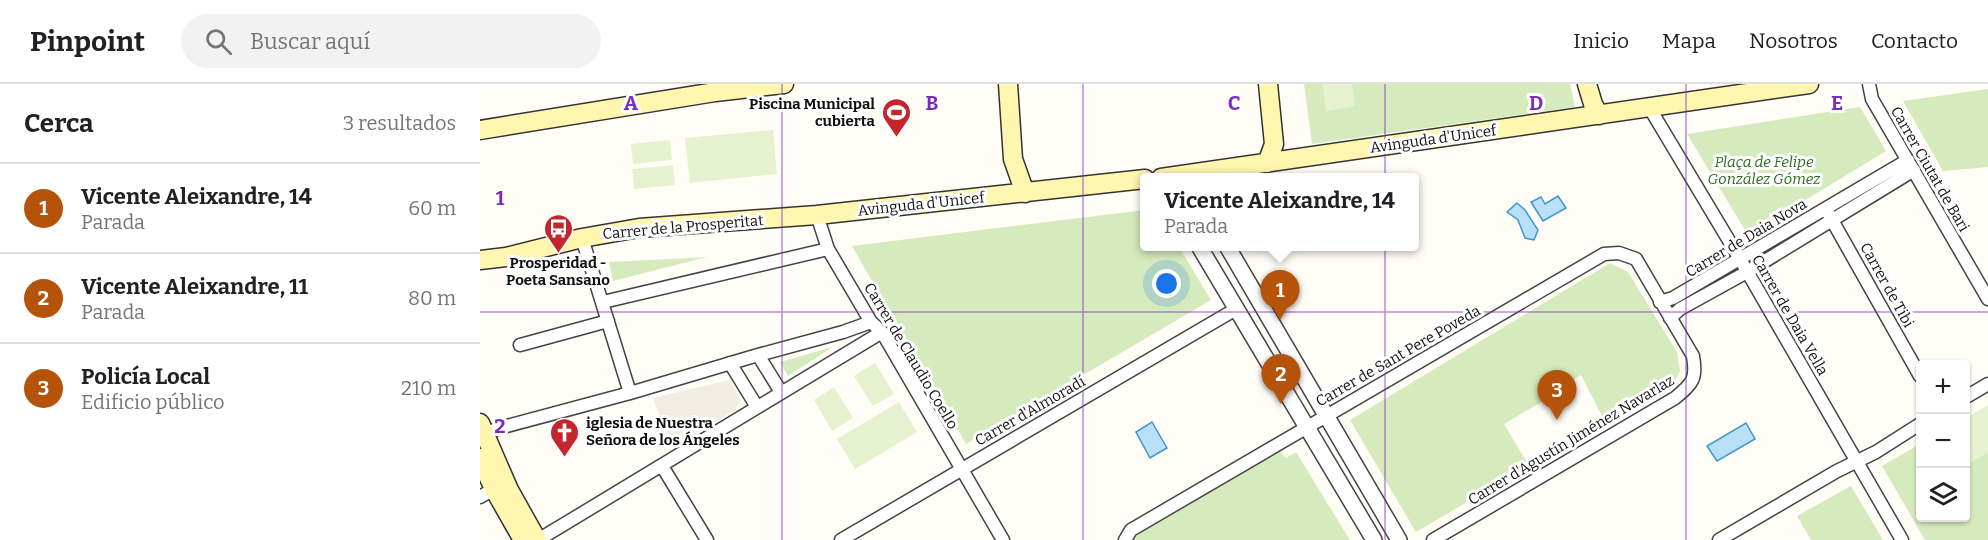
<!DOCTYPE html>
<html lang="es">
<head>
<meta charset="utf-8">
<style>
	:root { --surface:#fff; --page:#f2f2f2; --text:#202124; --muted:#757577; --line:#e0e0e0; --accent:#b45309 }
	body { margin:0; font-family:Bitter,serif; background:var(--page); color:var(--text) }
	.controls { position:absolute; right:18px; bottom:18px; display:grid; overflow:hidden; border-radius:6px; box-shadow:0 2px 4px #0004 }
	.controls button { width:54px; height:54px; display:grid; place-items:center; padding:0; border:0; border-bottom:2px solid var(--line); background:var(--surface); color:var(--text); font:30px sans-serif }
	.you { position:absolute; left:687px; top:200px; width:21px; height:21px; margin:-15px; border:4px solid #fff; border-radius:50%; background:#1a73e8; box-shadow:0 0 0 9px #1a73e833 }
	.badge { display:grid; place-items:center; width:39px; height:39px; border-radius:50%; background:var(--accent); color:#fff; font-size:20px; font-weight:700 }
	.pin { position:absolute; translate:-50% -50px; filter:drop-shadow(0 2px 3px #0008) }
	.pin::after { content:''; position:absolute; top:32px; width:21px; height:18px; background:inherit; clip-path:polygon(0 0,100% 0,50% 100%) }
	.popup { position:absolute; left:660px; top:89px; width:279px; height:78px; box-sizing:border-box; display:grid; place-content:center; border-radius:6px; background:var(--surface); filter:drop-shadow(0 2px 4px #0005); font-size:20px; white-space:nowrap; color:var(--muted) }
	.popup b { font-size:22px; color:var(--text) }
	.popup::after { content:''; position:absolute; left:50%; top:100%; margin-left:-12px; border:12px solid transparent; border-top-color:var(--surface) }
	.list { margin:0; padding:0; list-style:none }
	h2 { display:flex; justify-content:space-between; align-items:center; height:78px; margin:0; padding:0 24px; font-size:26px }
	h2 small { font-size:20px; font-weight:400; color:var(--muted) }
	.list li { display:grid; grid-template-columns:39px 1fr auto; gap:18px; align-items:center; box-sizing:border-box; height:90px; padding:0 24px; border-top:2px solid var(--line) }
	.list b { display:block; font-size:22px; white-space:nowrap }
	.list p { margin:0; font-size:20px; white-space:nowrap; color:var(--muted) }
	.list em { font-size:20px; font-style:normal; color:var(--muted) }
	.icon { flex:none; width:33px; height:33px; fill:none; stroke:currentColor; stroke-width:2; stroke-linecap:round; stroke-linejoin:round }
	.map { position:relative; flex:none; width:1508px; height:456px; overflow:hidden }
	header { display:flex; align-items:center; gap:36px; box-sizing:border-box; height:84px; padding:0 30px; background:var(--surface); border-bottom:2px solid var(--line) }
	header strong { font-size:28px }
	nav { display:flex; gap:33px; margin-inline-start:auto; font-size:21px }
	.search { width:420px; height:54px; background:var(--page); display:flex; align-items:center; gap:15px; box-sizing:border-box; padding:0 21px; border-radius:33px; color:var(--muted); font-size:22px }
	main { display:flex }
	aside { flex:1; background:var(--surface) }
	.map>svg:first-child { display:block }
	.green { fill:#d5ebbd }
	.pitch { fill:#e6f2cf }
	.plaza { fill:#f1ede2 }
	.water { fill:#b9e0f7; stroke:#3f96cf; stroke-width:1.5 }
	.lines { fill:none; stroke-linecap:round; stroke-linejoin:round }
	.minor-casing { stroke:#444; stroke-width:15 }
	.tertiary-casing { stroke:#444; stroke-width:18 }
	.secondary-casing { stroke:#333; stroke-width:21 }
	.minor { stroke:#fff; stroke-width:12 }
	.tertiary { stroke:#fff; stroke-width:15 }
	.secondary { stroke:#fff6b0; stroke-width:18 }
	.grid { fill:none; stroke:#7b2cbf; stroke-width:1.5; stroke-opacity:0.55 }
	.labels { text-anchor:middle; stroke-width:6; stroke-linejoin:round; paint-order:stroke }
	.poi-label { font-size:15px; font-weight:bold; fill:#111; stroke:#fff; text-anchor:end }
	.street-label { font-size:15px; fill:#111; stroke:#fff }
	.park-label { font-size:15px; font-style:italic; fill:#2f6b1f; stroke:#fff }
	.grid-label { font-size:20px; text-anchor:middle; font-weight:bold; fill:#7b2cbf; stroke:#fff; stroke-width:6; stroke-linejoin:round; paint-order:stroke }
</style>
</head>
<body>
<header>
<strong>Pinpoint</strong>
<div class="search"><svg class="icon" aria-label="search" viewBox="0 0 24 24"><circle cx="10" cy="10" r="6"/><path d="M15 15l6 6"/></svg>Buscar aquí</div>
<nav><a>Inicio</a><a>Mapa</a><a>Nosotros</a><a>Contacto</a></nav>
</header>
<main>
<aside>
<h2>Cerca<small>3 resultados</small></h2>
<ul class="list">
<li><span class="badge">1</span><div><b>Vicente Aleixandre, 14</b><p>Parada</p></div><em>60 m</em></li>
<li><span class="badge">2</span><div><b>Vicente Aleixandre, 11</b><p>Parada</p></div><em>80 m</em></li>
<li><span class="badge">3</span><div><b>Policía Local</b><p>Edificio público</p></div><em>210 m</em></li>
</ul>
</aside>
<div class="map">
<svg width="1508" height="456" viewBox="0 0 1508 456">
	<rect width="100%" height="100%" fill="#fffdf5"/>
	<path class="green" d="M824,0H1090L1095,23L832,60Z
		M1508,5V83L1463,87L1423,17Z
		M1380,23L1406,67L1268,151L1207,50Z
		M665,126V162L699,163L731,216L486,360L372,162Z
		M227,173L133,197L129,178Z
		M1130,179L1148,188L1197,268L1200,287L1195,297L1125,338L1101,291L1074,307L1075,310L1024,340L1049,382L936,448L870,336Z
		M353,263L308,292L300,278Z
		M1440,360V434H1486V381L1508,368V456H1445L1402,382Z
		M800,367L806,374L816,368L870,456H652L657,451Z
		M1371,402L1403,456H1331L1317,432Z"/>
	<path class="pitch" d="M842,0H872L875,22L846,27Z
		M293,46L297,90L210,99L205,54Z
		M190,56L192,76L153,80L151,60Z
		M193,81L195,101L154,105L152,85Z
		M395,279L414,310L393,322L374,292Z
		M354,303L373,334L352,347L334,316Z
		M419,318L437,348L375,385L357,355Z
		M1508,321V368L1486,381V334Z"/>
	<path class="plaza" d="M250,296L261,317L255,326L192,364L173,314Z"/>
	<path class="water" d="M1078,112L1086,124L1063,137L1051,118L1061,113L1065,120Z
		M1037,119L1045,126L1058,146L1054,156L1045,154L1038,136L1027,128Z
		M672,338L687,364L670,374L656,348Z
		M1266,339L1275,355L1237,377L1227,362Z"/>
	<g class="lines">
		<defs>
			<path id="minor" d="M1389,0L1392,15L1508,215
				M1169,23L1260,175L1422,456
				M1348,129L1440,292
				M337,131L348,165L391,238L402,248L523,456
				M102,154L150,309
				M123,218L348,165
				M1180,218L1193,214L1428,76
				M1190,234L1200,225L1267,188L1434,86
				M40,261L128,237
				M278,271L301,308
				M250,279L277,323
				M1486,313L1508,300
				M0,351L23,343L150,309L278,271L363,248L391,238
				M182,382L227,456
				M0,413L14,405
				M58,456L402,248
				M361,456L756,225
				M645,456L651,446L1124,170L1139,169L1156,175L1213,272C1217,295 1213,299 1195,314L953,456
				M1239,456L1357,387L1396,368L1440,340"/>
			<path id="tertiary" d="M719,162L894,456
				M747,162L919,456"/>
			<path id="secondary" d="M528,0L533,75L545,109
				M1107,0L1113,20L1119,31
				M0,46L235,8L304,0
				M787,79L794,60L788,0
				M681,94L1329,0
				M0,176L26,173L102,154L159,144L337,131L665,95
				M0,339L29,406L57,456
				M0,374L14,405L43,456"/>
		</defs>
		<use href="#minor" class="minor-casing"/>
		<use href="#tertiary" class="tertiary-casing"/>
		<use href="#secondary" class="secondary-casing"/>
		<use href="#minor" class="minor"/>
		<use href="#tertiary" class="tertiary"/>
		<use href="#secondary" class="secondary"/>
	</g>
	<path class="grid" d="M302,0V456M603,0V456M905,0V456M1206,0V456M0,228H1508"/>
	<defs>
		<symbol id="stadium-pin" viewBox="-11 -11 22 30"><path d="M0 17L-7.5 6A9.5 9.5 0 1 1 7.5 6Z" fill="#c4262e" stroke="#fff"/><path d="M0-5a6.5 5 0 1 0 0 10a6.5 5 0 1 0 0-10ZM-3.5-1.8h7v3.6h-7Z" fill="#fff"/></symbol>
		<symbol id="bus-pin" viewBox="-11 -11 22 30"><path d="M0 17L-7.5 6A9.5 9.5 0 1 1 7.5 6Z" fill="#c4262e" stroke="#fff"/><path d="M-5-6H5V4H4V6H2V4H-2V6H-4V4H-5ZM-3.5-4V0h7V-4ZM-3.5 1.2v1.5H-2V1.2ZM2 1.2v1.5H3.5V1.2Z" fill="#fff"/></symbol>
		<symbol id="church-pin" viewBox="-11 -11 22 30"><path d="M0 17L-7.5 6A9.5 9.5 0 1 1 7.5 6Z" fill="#c4262e" stroke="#fff"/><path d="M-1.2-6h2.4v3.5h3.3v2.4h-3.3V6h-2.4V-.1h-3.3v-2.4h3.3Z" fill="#fff"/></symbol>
	</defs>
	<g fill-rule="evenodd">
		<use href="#stadium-pin" x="400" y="12" width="33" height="45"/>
		<use href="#bus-pin" x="62" y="128" width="33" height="45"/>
		<use href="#church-pin" x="68" y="332" width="33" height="45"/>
	</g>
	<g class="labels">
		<g class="poi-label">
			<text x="395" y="25">Piscina Municipal<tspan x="395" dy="17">cubierta</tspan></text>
			<text x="78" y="184" text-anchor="middle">Prosperidad -<tspan x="78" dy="17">Poeta Sansano</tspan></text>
			<text x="106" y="344" text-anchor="start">iglesia de Nuestra<tspan x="106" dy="17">Señora de los Ángeles</tspan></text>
		</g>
		<g class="street-label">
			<text transform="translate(953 55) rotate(-8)" y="5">Avinguda d'Unicef</text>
			<text transform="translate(1450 85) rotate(60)" y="5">Carrer Ciutat de Bari</text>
			<text transform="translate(441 120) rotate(-6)" y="5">Avinguda d'Unicef</text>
			<text transform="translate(203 143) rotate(-5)" y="5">Carrer de la Prosperitat</text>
			<text transform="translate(1266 154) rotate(-31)" y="5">Carrer de Daia Nova</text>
			<text transform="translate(1407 201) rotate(61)" y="5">Carrer de Tibi</text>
			<text transform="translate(1310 231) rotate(60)" y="5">Carrer de Daia Vella</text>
			<text transform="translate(431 272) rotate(59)" y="5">Carrer de Claudio Coello</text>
			<text transform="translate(918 272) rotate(-30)" y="5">Carrer de Sant Pere Poveda</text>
			<text transform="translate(550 327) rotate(-30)" y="5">Carrer d'Almoradí</text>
			<text transform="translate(1091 356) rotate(-31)" y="5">Carrer d'Agustín Jiménez Navarlaz</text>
		</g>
		<g class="park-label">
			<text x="1284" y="83">Plaça de Felipe<tspan x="1284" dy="17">González Gómez</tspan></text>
		</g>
	</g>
	<g class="grid-label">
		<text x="151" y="26">A</text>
		<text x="452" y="26">B</text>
		<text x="754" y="26">C</text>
		<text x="1056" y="26">D</text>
		<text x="1357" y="26">E</text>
		<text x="20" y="121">1</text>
		<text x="20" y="349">2</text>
	</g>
</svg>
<div class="controls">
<button>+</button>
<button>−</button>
<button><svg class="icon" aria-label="layers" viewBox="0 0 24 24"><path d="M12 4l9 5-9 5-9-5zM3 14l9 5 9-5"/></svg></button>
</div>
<div class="you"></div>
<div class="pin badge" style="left:800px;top:236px">1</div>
<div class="popup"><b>Vicente Aleixandre, 14</b>Parada</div>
<div class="pin badge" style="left:801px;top:320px">2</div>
<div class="pin badge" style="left:1077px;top:336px">3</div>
</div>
</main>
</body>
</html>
